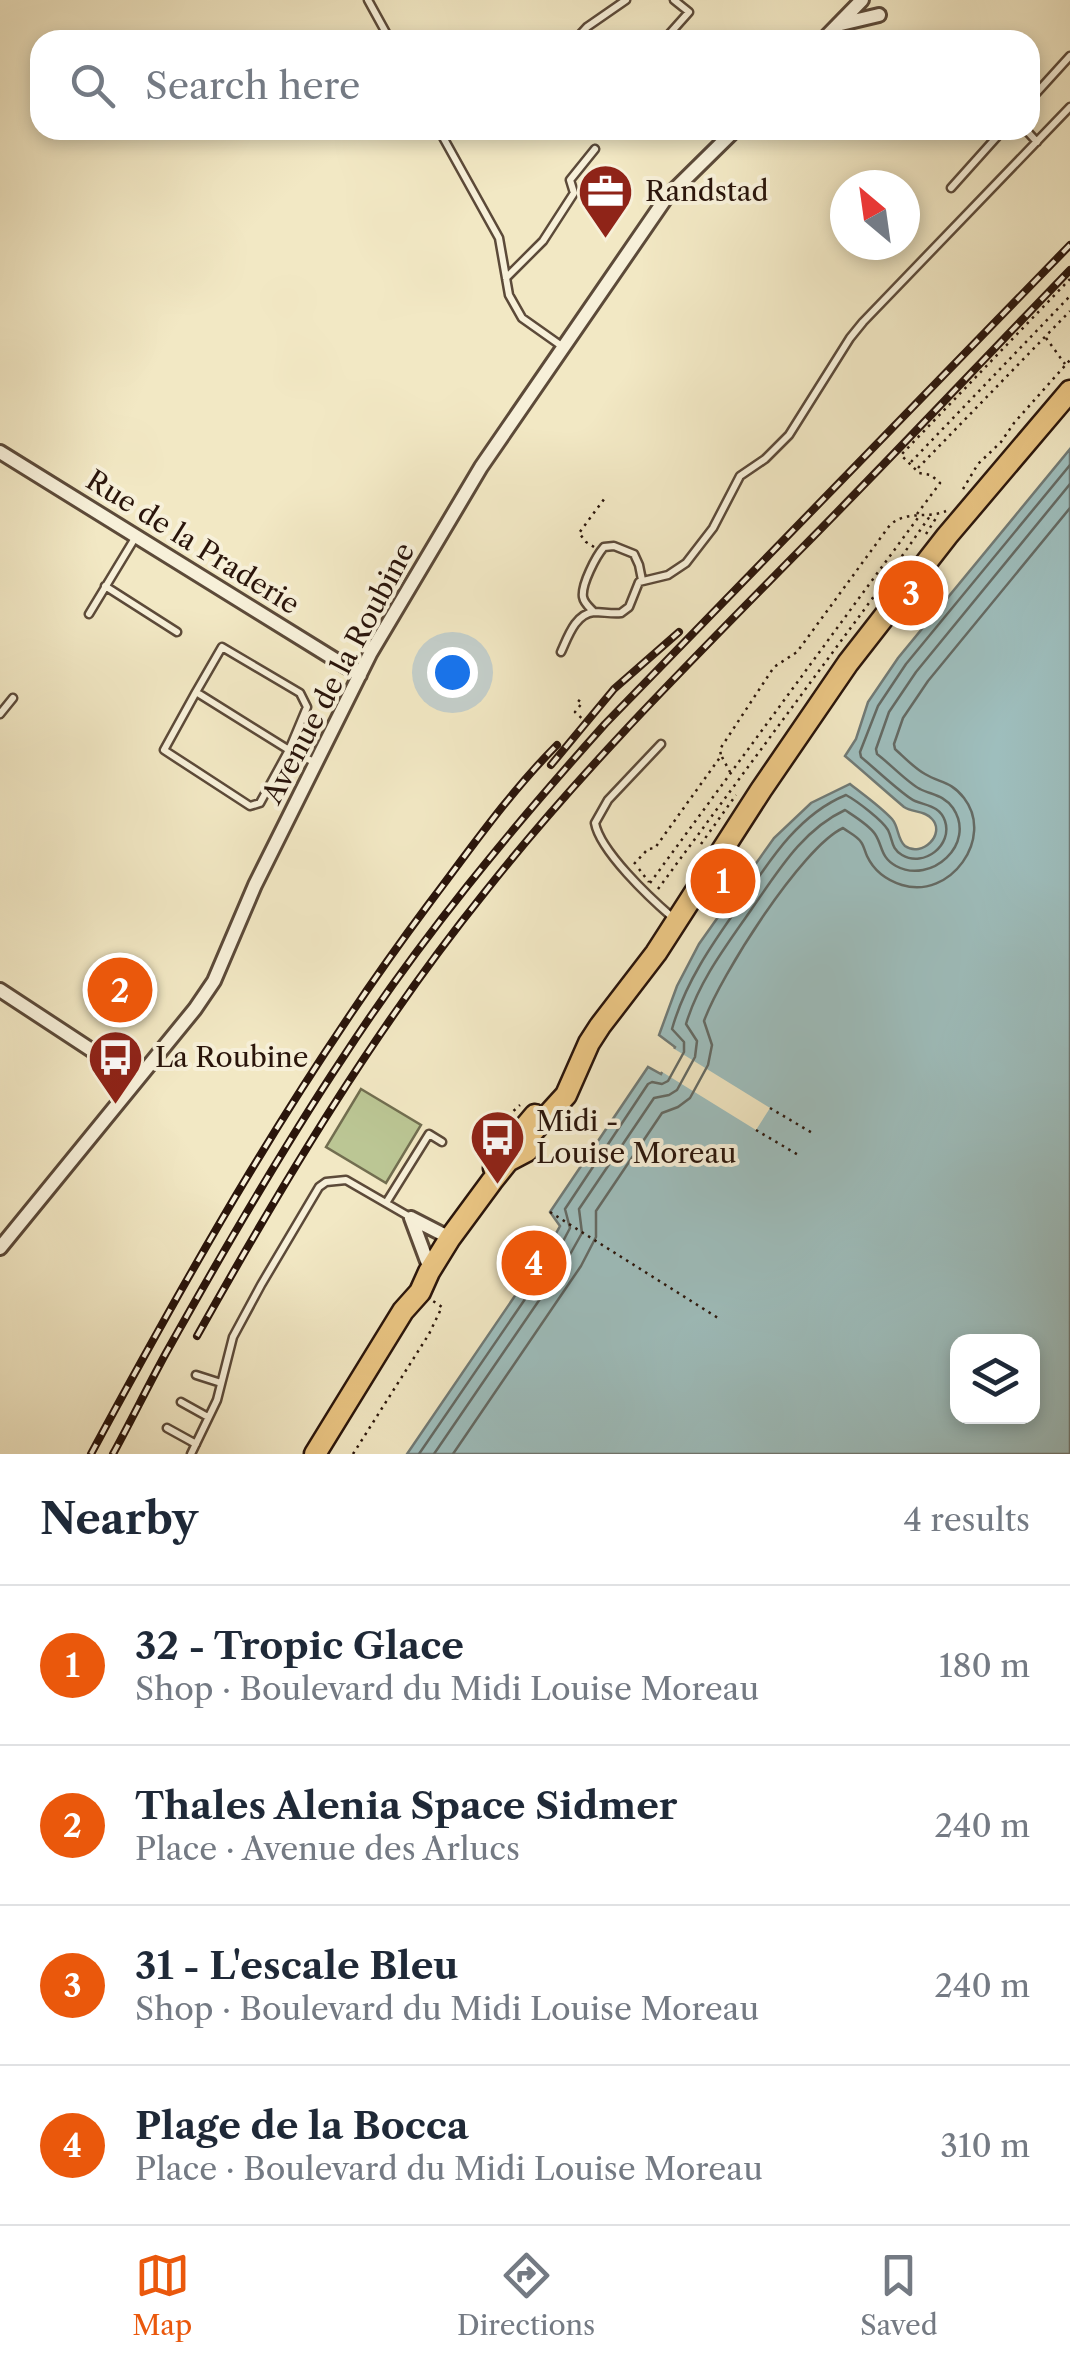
<!DOCTYPE html>
<html lang="en">
<head>
<meta charset="utf-8">
<style>
	:root { --surface:#fff; --page:#f2f2f3; --text:#1f2937; --muted:#747a83; --line:#e0e1e3; --accent:#ea580c }
	body { margin:0; font-family:"Libre Caslon Text",serif; background:var(--page); color:var(--text) }
	.controls { position:absolute; right:30px; bottom:30px; display:grid; overflow:hidden; border-radius:20px; box-shadow:0 5px 15px #0003 }
	.controls button { width:90px; height:90px; display:grid; place-items:center; padding:0; border:0; border-bottom:2px solid var(--line); background:var(--surface); color:var(--text); font:50px sans-serif }
	.compass { position:absolute; left:830px; top:170px; width:90px; height:90px; border-radius:50%; background:var(--surface); box-shadow:0 5px 15px #0003; rotate:331deg }
	.you { position:absolute; left:452px; top:672px; width:35px; height:35px; margin:-25px; border:8px solid #fff; border-radius:50%; background:#1a73e8; box-shadow:0 0 0 15px #1a73e833 }
	.badge { display:grid; place-items:center; width:65px; height:65px; border-radius:50%; background:var(--accent); color:#fff; font-size:32px; font-weight:700 }
	.pin { position:absolute; translate:-50% -50%; border:5px solid #fff; box-shadow:0 2px 10px #0006 }
	.list { margin:0; padding:0; list-style:none }
	h2 { display:flex; justify-content:space-between; align-items:center; height:130px; margin:0; padding:0 40px; font-size:42px }
	h2 small { font-size:32px; font-weight:400; color:var(--muted) }
	.list li { display:grid; grid-template-columns:65px 1fr auto; gap:30px; align-items:center; box-sizing:border-box; height:160px; padding:0 40px; border-top:2px solid var(--line) }
	.list b { display:block; font-size:38px; white-space:nowrap }
	.list p { margin:0; font-size:32px; white-space:nowrap; color:var(--muted) }
	.list em { font-size:32px; font-style:normal; color:var(--muted) }
	.icon { flex:none; width:55px; height:55px; fill:none; stroke:currentColor; stroke-width:2; stroke-linecap:round; stroke-linejoin:round }
	.map { position:relative; flex:none; width:1070px; height:1454px; overflow:hidden }
	.search { position:absolute; background:var(--surface); box-shadow:0 5px 15px #0003; left:30px; right:30px; top:30px; height:110px; display:flex; align-items:center; gap:25px; box-sizing:border-box; padding:0 35px; border-radius:30px; color:var(--muted); font-size:38px }
	.sheet { height:770px; background:var(--surface) }
	nav { display:flex; justify-content:space-around; align-items:center; box-sizing:border-box; height:140px; border-top:2px solid var(--line); background:var(--surface); font-size:28px; color:var(--muted) }
	nav a { display:grid; justify-items:center; gap:5px }
	nav .on { color:var(--accent) }
	.map>svg:first-child { display:block }
	.green { fill:#bbc694; stroke:#726e50; stroke-width:2.5 }
	.water { fill:#9ebebd; stroke:#707a76; stroke-width:2.5; fill-rule:evenodd }
	.pier { fill:#f2e8c4 }
	.lines { fill:none; stroke-linecap:round; stroke-linejoin:round }
	.shore { stroke:#646a64; stroke-width:2.5 }
	.service-casing { stroke:#5c4a39; stroke-width:11 }
	.minor-casing { stroke:#5c4a39; stroke-width:18 }
	.primary-casing { stroke:#2a150b; stroke-width:25 }
	.path { stroke:#2a150b; stroke-width:2.5; stroke-dasharray:2.5 5; stroke-linecap:butt }
	.service { stroke:#f7f0d9; stroke-width:6 }
	.minor { stroke:#f7f0d9; stroke-width:12 }
	.primary { stroke:#e9c482; stroke-width:20 }
	.rail-casing { stroke:#2a150b; stroke-width:8 }
	.rail { stroke:#f7f0d9; stroke-width:4; stroke-dasharray:11; stroke-linecap:butt }
	.labels { text-anchor:middle; stroke-width:8; stroke-linejoin:round; paint-order:stroke }
	.poi-label { font-size:28px; fill:#2a150b; stroke:#f7f0d9; text-anchor:start }
	.street-label { font-size:28px; fill:#2a150b; stroke:#f7f0d9 }
</style>
</head>
<body>
<div class="map">
<svg width="1070" height="1454" viewBox="0 0 1070 1454">
	<rect width="100%" height="100%" fill="#f2e8c4"/>
	<filter id="stains"><feTurbulence type="fractalNoise" baseFrequency=".002" numOctaves="4"/><feColorMatrix values="0 0 0 0 .2 0 0 0 0 .09 0 0 0 0 .02 0 0 0 .5 -.17"/></filter>
	<radialGradient id="worn" r=".72"><stop offset=".6" stop-color="#630" stop-opacity="0"/><stop offset="1" stop-color="#630" stop-opacity=".3"/></radialGradient>
	<path class="green" d="M361,1089L421,1125L386,1183L326,1147Z"/>
	<path class="water" d="M1070,449V1454H407L549,1246L560,1226L550,1212L648,1067L661,1074L675,1047L659,1035L677,986L699,944L774,838L811,803L850,784C864,795 880,806 892,819C899,827 897,839 905,846C922,858 946,834 932,819C924,810 913,813 904,807C884,790 865,773 845,756L856,739L868,702L898,658ZM958,1342H1032V1416H958Z"/>
	<path class="pier" d="M655,1037L770,1108L756,1130L646,1062L659,1068L669,1048Z"/>
	<g class="lines">
		<path class="shore" d="M419,1454L558,1251L570,1228L565,1209L648,1084L652,1082L662,1084L668,1081L684,1052V1042L672,1029C685,983 712,944 739,906C768,863 797,815 846,795C857,801 882,820 888,830C893,840 891,849 902,855C924,868 953,845 945,821C940,806 927,806 915,801C906,798 871,765 861,757L860,752L878,706L906,664L1070,465
			M434,1454L568,1258L582,1233L579,1209L654,1098L669,1095L677,1090L695,1057L697,1041L686,1024C699,981 726,946 751,910C777,873 802,830 845,810C854,816 869,825 875,834C883,846 880,857 896,866C931,885 977,844 953,808C944,795 932,795 920,789C909,784 888,762 877,754L876,749L889,712L916,672L1070,484
			M453,1454L581,1266L596,1237V1211L662,1113L678,1107L690,1098L708,1065L712,1045L704,1021C720,976 802,847 843,828C848,832 857,836 861,842C864,846 865,852 867,856C874,871 886,880 902,885C950,900 995,838 964,798C951,781 940,783 925,774C914,768 904,757 895,749L894,744L903,718L928,681L1070,508"/>
		<defs>
			<path id="service" d="M368,0L390,40
				M575,40L587,27L626,0
				M664,40L689,12L674,0
				M1030,100L1070,56
				M439,130L499,238L509,295L522,318L563,347
				M1026,130L1037,142
				M951,188L1003,130
				M506,278L543,241L574,193L570,180L595,149
				M105,586L177,632
				M593,611C589,607 584,603 583,597C581,585 596,556 604,547L614,546L634,554L639,565L642,580
				M89,614L135,538
				M561,652C568,637 575,614 594,612C603,612 612,614 621,613L629,607L639,582L668,575L686,563L713,528L740,476L765,459L789,435L850,338L863,322L1070,107
				M196,692L222,647L300,693L307,707L289,750L260,803L250,806L164,750L196,692L289,750L314,762
				M0,714L13,698
				M661,744L608,800L595,823C600,851 650,898 672,917
				M386,1203L429,1134L442,1142
				M196,1375L221,1383
				M181,1402L208,1417
				M167,1428L196,1444
				M191,1454L217,1400L233,1337L261,1285L319,1187L326,1182L346,1180L410,1217"/>
			<path id="minor" d="M841,24L879,15
				M823,40L862,0
				M0,452L360,675
				M0,990L137,1080
				M411,1218L427,1261
				M411,1218L450,1238
				M0,1248L195,1009L214,981L255,885L370,654L481,467L666,198L735,130"/>
			<path id="primary" d="M494,1168L505,1153L502,1144L505,1136L524,1128L535,1115
				M315,1454L403,1311L420,1292L429,1272L450,1238L492,1181L508,1161L527,1151V1138L566,1095L589,1043L600,1026L656,953L761,790L848,663L947,536L1070,391"/>
		</defs>
		<use href="#service" class="service-casing"/>
		<use href="#minor" class="minor-casing"/>
		<use href="#primary" class="primary-casing"/>
		<path class="path" d="M1046,338L1065,364
			M911,462L1070,296
			M918,468L1070,311
			M963,489L978,464L1001,442L1014,423L1070,360
			M917,514L940,483L931,475L919,473L901,455L1070,279
			M926,534L938,515
			M594,547L586,542L579,533L605,498
			M578,700L582,703L575,712L590,726
			M722,757L730,772
			M701,844L736,795
			M634,864L648,849L655,848L721,756L720,749L774,667L797,652L890,525C906,510 927,519 946,511
			M639,869L649,882
			M650,883L920,515
			M658,889L872,599L930,516
			M770,1108L814,1134
			M508,1116L520,1105
			M756,1130L800,1156
			M550,1212L718,1318
			M353,1454L429,1334L442,1307L433,1301"/>
		<use href="#service" class="service"/>
		<use href="#minor" class="minor"/>
		<use href="#primary" class="primary"/>
		<defs>
			<path id="rail" d="M551,765L614,689L679,632
				M197,1336C284,1181 374,1030 485,892C582,769 693,659 803,547C893,456 981,362 1070,270
				M91,1454C193,1264 299,1078 428,905C469,851 509,793 557,745
				M113,1454C131,1421 148,1386 166,1353C222,1253 279,1154 342,1059C420,939 510,830 605,724L1070,245"/>
		</defs>
		<use href="#rail" class="rail-casing"/>
		<use href="#rail" class="rail"/>
	</g>
	<defs>
		<symbol id="office-pin" viewBox="-11 -11 22 30"><path d="M0 17L-7.5 6A9.5 9.5 0 1 1 7.5 6Z" fill="#8f2418" stroke="#f7f0d9"/><path d="M-6-3h4V-5.5h4V-3h4V5H-6ZM-1-4.5V-3h2v-1.5ZM-6 0V1H6V0Z" fill="#fff"/></symbol>
		<symbol id="bus-pin" viewBox="-11 -11 22 30"><path d="M0 17L-7.5 6A9.5 9.5 0 1 1 7.5 6Z" fill="#8f2418" stroke="#f7f0d9"/><path d="M-5-6H5V4H4V6H2V4H-2V6H-4V4H-5ZM-3.5-4V0h7V-4ZM-3.5 1.2v1.5H-2V1.2ZM2 1.2v1.5H3.5V1.2Z" fill="#fff"/></symbol>
	</defs>
	<g fill-rule="evenodd">
		<use href="#office-pin" x="574" y="160" width="63" height="86"/>
		<use href="#bus-pin" x="84" y="1026" width="63" height="86"/>
		<use href="#bus-pin" x="466" y="1106" width="63" height="86"/>
	</g>
	<g class="labels">
		<g class="poi-label">
			<text x="645" y="201">Randstad</text>
			<text x="155" y="1067">La Roubine</text>
			<text x="536" y="1131">Midi -<tspan x="536" dy="32">Louise Moreau</tspan></text>
		</g>
		<g class="street-label">
			<text transform="translate(193 542) rotate(32)" y="10">Rue de la Praderie</text>
			<text transform="translate(338 673) rotate(-62)" y="10">Avenue de la Roubine</text>
		</g>
	</g>
	<rect width="100%" height="100%" filter="url(#stains)"/>
	<rect width="100%" height="100%" fill="url(#worn)"/>
</svg>
<div class="controls">
<button><svg class="icon" aria-label="layers" viewBox="0 0 24 24"><path d="M12 4l9 5-9 5-9-5zM3 14l9 5 9-5"/></svg></button>
</div>
<svg class="compass" viewBox="-18 -18 36 36"><path d="M0-13l5 13h-10z" fill="#e53935"/><path d="M0 13l5-13h-10z" fill="#747a83"/></svg>
<div class="you"></div>
<div class="pin badge" style="left:723px;top:881px">1</div>
<div class="pin badge" style="left:120px;top:990px">2</div>
<div class="pin badge" style="left:911px;top:593px">3</div>
<div class="pin badge" style="left:534px;top:1263px">4</div>
<div class="search"><svg class="icon" aria-label="search" viewBox="0 0 24 24"><circle cx="10" cy="10" r="6"/><path d="M15 15l6 6"/></svg>Search here</div>
</div>
<section class="sheet">
<h2>Nearby<small>4 results</small></h2>
<ul class="list">
<li><span class="badge">1</span><div><b>32 - Tropic Glace</b><p>Shop · Boulevard du Midi Louise Moreau</p></div><em>180 m</em></li>
<li><span class="badge">2</span><div><b>Thales Alenia Space Sidmer</b><p>Place · Avenue des Arlucs</p></div><em>240 m</em></li>
<li><span class="badge">3</span><div><b>31 - L'escale Bleu</b><p>Shop · Boulevard du Midi Louise Moreau</p></div><em>240 m</em></li>
<li><span class="badge">4</span><div><b>Plage de la Bocca</b><p>Place · Boulevard du Midi Louise Moreau</p></div><em>310 m</em></li>
</ul>
</section>
<nav>
<a class="on"><svg class="icon" aria-label="map" viewBox="0 0 24 24"><path d="M3 6l6-2 6 2 6-2v14l-6 2-6-2-6 2zM9 4v14M15 6v14"/></svg>Map</a>
<a><svg class="icon" aria-label="directions" viewBox="0 0 24 24"><path d="M12 3l9 9-9 9-9-9zM9 14v-3h6M13 9l2 2-2 2"/></svg>Directions</a>
<a><svg class="icon" aria-label="saved" viewBox="0 0 24 24"><path d="M7 4h10v16l-5-4-5 4z"/></svg>Saved</a>
</nav>
</body>
</html>
